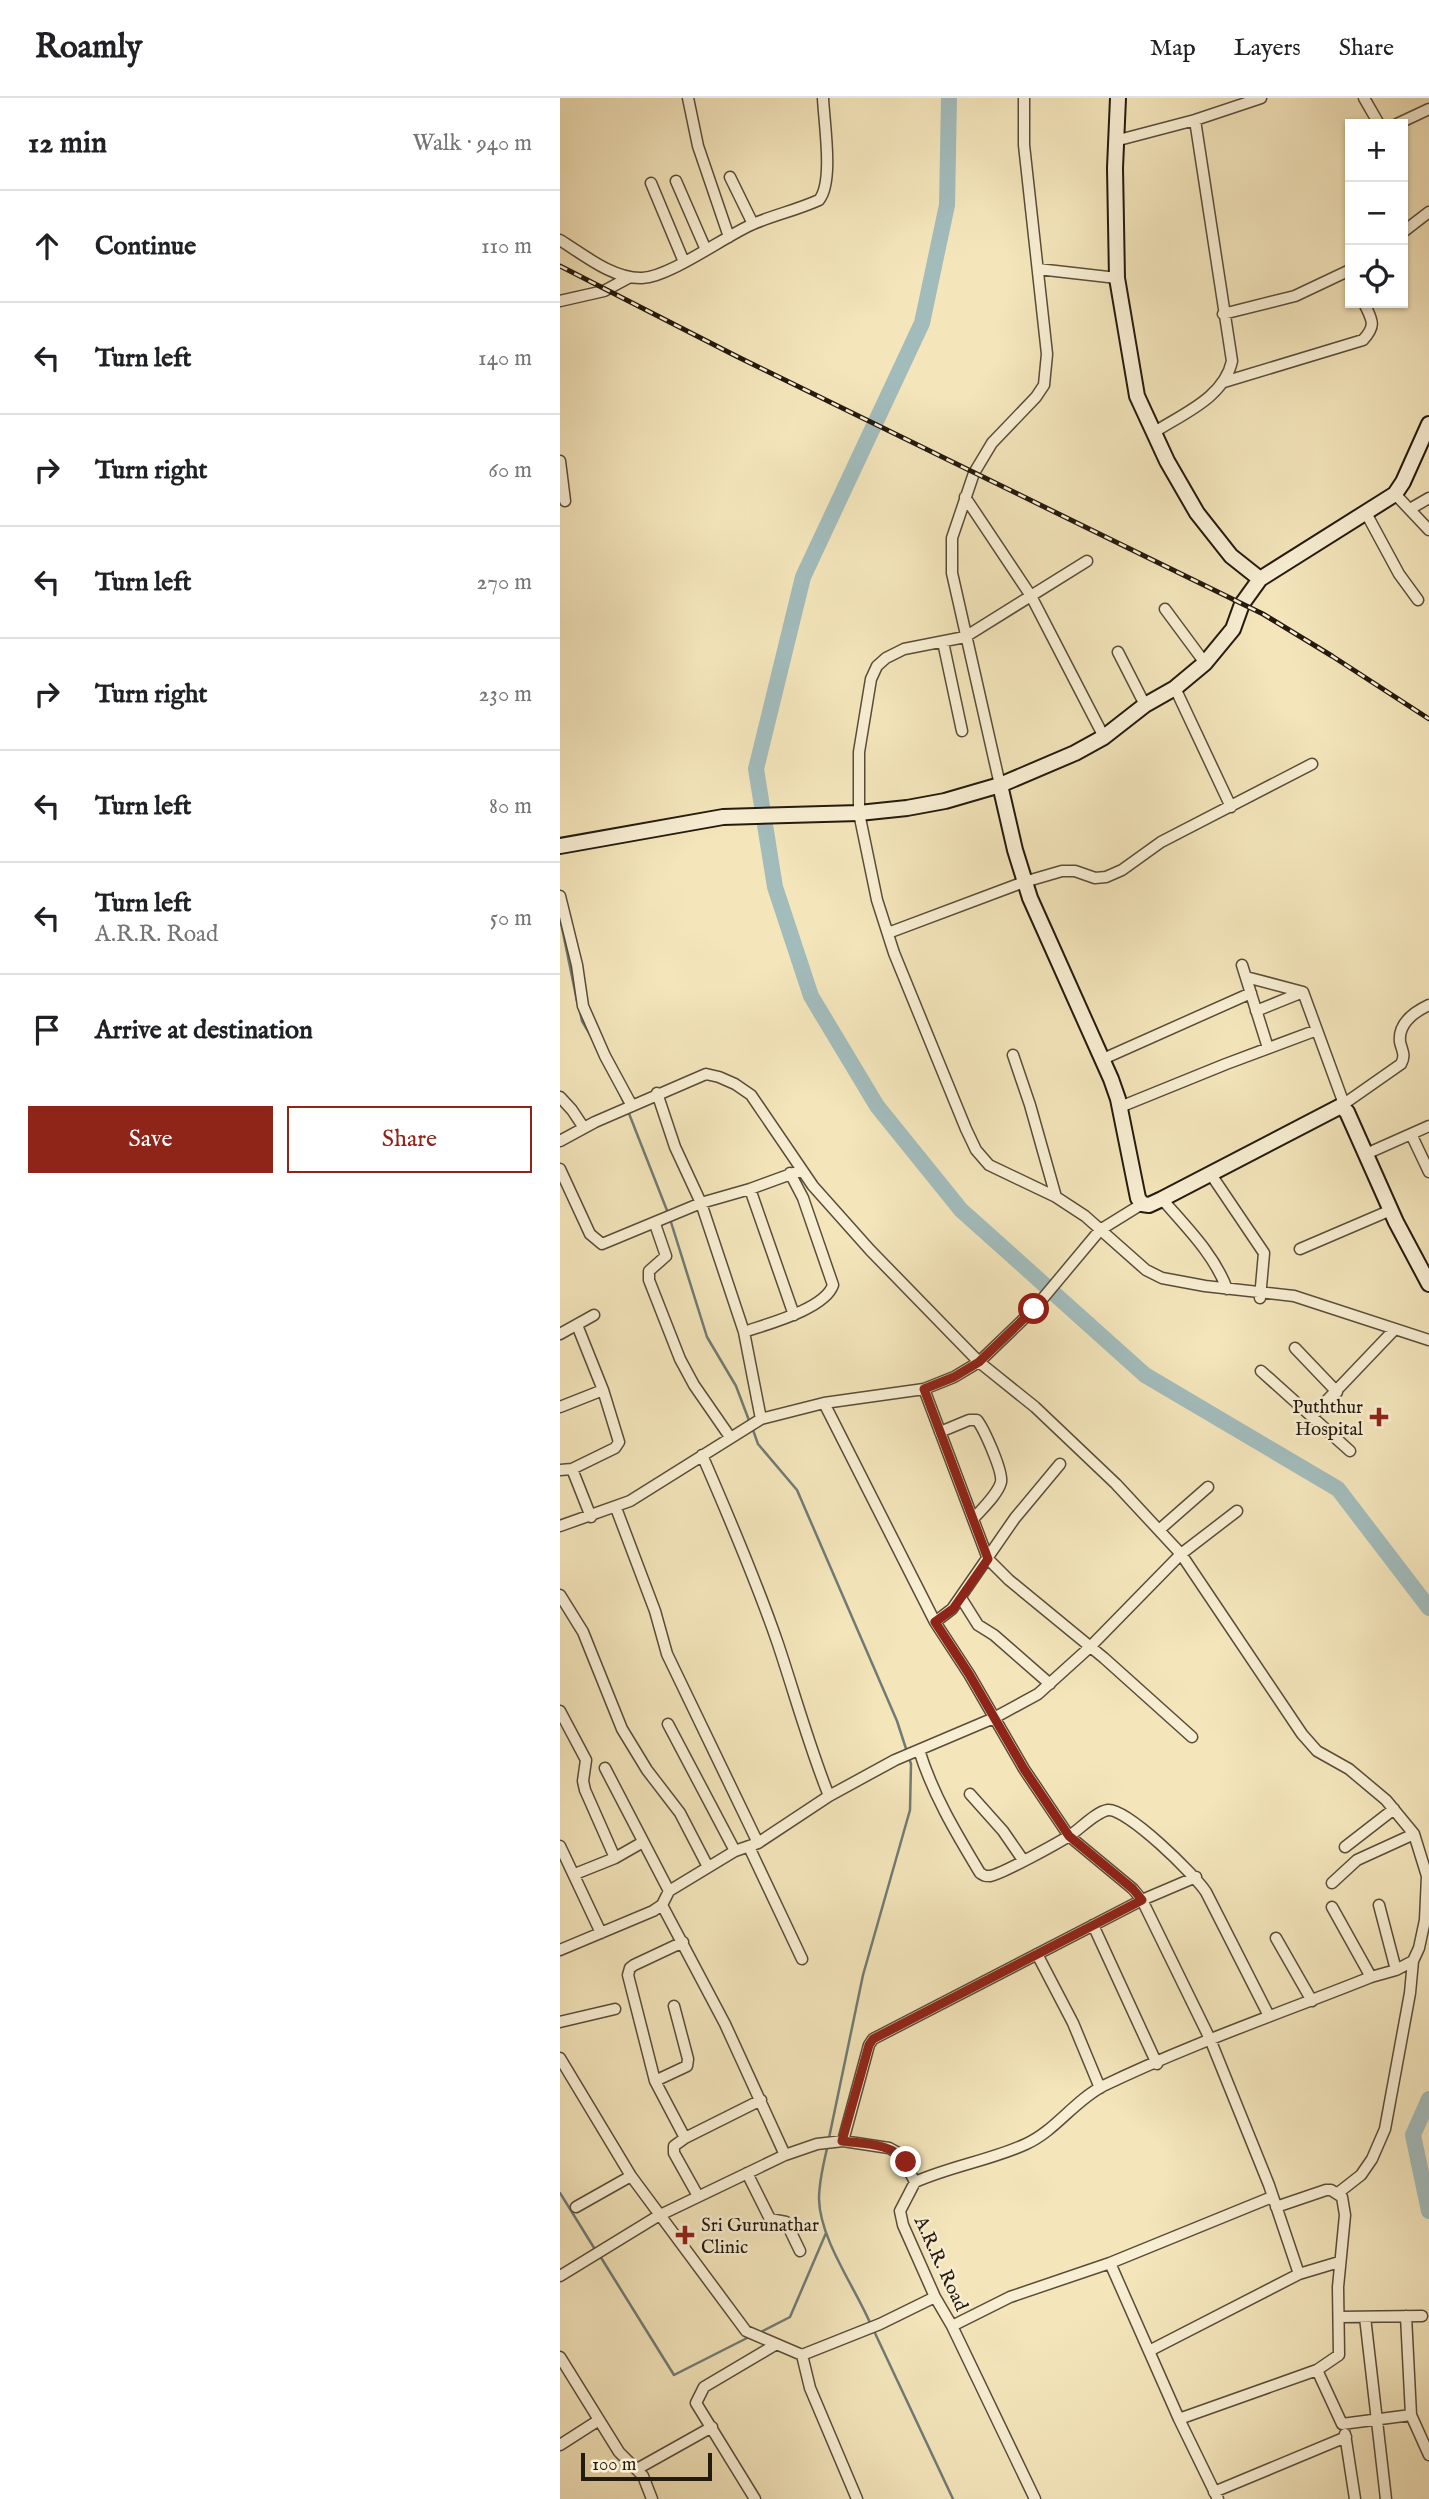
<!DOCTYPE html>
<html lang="en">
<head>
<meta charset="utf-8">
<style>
	:root { --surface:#fff; --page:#f6f6f6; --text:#202124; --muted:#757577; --line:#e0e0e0; --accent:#8f2418 }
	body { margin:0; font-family:"IM FELL English",serif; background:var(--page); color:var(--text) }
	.controls { position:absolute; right:21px; top:21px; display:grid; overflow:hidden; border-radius:0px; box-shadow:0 2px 5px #0004 }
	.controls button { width:63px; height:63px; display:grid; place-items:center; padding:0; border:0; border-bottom:2px solid var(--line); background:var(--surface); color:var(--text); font:35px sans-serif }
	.scale { position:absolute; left:21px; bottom:18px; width:131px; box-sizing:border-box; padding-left:7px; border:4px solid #241a0e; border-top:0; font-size:19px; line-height:24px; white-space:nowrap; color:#241a0e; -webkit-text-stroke:5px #f8eed3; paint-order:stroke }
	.stop { position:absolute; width:21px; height:21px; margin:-16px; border:5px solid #8f2418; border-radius:50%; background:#fff }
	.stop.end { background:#8f2418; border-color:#fff; box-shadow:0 2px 7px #0008 }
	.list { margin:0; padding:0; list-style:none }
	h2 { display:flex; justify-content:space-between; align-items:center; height:91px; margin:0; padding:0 28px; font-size:30px }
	h2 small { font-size:23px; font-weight:400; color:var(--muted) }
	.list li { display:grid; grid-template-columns:46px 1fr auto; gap:21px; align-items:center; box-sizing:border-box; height:112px; padding:0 28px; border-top:2px solid var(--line) }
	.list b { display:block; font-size:26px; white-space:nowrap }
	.list p { margin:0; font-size:23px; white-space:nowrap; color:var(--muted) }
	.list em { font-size:23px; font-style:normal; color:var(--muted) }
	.actions { display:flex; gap:14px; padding:21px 28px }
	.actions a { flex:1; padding:16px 0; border:2px solid var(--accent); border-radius:0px; text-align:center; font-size:24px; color:var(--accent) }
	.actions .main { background:var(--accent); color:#fff }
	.icon { flex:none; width:38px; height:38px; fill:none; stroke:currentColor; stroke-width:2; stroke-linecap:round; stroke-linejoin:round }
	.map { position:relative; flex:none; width:869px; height:2401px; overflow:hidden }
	header { display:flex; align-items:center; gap:42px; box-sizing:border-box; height:98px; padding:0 35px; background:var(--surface); border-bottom:2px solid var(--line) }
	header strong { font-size:33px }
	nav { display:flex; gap:38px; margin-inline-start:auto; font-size:24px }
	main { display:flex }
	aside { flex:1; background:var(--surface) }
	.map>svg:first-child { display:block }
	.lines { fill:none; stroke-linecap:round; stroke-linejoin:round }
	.stream { stroke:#707b76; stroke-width:2.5 }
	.river { stroke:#a2bcbc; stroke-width:16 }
	.street-casing { stroke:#584d39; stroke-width:13 }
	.secondary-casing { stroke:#241a0e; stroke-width:18 }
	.street { stroke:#f8eed3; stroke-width:10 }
	.secondary { stroke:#f8eed3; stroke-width:14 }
	.rail-casing { stroke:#241a0e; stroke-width:5 }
	.rail { stroke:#f8eed3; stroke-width:2.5; stroke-dasharray:8; stroke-linecap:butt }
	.route { stroke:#8f2418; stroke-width:9 }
	.poi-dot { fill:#8f2418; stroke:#f8eed3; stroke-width:2.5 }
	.labels { text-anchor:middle; stroke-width:5; stroke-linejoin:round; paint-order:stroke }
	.poi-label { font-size:19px; fill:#241a0e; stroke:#f8eed3; text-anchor:end }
	.street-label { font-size:19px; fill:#241a0e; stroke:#f8eed3 }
</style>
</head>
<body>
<header>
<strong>Roamly</strong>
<nav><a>Map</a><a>Layers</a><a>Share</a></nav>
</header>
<main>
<aside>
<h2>12 min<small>Walk · 940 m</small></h2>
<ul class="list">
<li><svg class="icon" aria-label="ahead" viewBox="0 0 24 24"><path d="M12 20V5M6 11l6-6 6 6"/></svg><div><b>Continue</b></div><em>110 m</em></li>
<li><svg class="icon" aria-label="left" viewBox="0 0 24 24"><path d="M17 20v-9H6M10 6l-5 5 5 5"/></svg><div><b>Turn left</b></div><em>140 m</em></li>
<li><svg class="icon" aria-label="right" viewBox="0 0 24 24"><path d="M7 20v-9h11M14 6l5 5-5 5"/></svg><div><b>Turn right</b></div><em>60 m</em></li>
<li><svg class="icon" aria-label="left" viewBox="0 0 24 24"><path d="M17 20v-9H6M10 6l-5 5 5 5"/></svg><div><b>Turn left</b></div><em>270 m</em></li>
<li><svg class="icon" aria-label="right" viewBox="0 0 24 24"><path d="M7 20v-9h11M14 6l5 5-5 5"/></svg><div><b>Turn right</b></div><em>230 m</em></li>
<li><svg class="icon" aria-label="left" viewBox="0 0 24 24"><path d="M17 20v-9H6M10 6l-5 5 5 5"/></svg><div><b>Turn left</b></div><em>80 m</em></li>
<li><svg class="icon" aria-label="left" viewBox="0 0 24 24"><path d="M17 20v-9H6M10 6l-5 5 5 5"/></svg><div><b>Turn left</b><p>A.R.R. Road</p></div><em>50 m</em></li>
<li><svg class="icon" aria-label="arrive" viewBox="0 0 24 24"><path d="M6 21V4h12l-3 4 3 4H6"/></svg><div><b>Arrive at destination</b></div></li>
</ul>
<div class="actions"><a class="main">Save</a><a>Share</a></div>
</aside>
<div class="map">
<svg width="869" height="2401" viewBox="0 0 869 2401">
	<rect width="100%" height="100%" fill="#f4e5bb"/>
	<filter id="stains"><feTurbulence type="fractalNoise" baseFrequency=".00286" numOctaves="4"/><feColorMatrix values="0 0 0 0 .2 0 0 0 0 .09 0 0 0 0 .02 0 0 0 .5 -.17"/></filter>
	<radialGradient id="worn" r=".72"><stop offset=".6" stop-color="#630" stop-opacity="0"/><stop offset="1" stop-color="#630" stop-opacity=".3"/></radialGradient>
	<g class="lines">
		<path class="stream" d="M0,820L17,903
			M19,909L22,923L31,938
			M56,988L65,1007
			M68,1013L108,1115
			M110,1121L147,1239L176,1288L190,1325
			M193,1332L198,1346L237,1392L337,1623L351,1666L350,1712L303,1877L269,2040
			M268,2046C264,2064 259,2082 259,2101C260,2142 295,2189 311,2227
			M0,2095L36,2153
			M40,2158L114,2277L189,2239
			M314,2233L393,2401
			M199,2235L230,2219L266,2135"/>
		<path class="river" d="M389,0L387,107L362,225L243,479L196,671L215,789L251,898L317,1008L401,1112L585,1277L778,1391L869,1510
			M869,2001L853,2037L869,2113"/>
		<defs>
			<path id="street" d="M128,0L138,48L169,139
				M804,0L819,26
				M837,26L869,11
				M555,43L635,22L701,0
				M170,79L193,126
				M116,83L146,152
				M91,85L124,164
				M843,134L869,114
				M0,142C24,157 53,181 82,180C110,179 165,138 193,126C214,117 237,112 259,102C274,84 264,25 263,0
				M478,171L557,180
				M0,203L44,193L70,179
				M663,216L735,198L790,172
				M664,284L803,242C817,227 812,222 804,205
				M593,335C622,316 664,300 672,263L635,22
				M0,363L5,403
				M835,396L869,432
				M405,399L471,498L544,639
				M850,411L869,400
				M806,415L839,476L858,502
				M527,463L405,539L344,551L326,560L317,568L311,581L299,654V715L317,802L334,855L406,1031L416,1052L429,1067L496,1099L525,1118L586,1172L602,1180L645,1188L734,1198L869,1242
				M605,511L645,565
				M383,544L402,633
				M558,554L585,607
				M615,590L671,709
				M440,687L392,475V440L414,375L432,345L476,299L484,287L487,256L464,47V0
				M0,798L17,867L23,908L45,958L72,1008
				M328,835L464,784L502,773H515L535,780L546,779L562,772L601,744L752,666
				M682,867L708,950
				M686,879L743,894L784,1006
				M696,913L743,894
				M453,957L470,1007L496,1099
				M543,961L691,895
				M97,995L115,1049L141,1105L184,1234L201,1321
				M0,999L12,1012L24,1030
				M781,1008L841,966C846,957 842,953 840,944C838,925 854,914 869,907
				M560,1009L666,966L757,932
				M851,1036L869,1074
				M0,1043L35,1024L146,976L159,979L175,986L191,997L253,1088L310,1152L419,1264L475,1309L556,1386L621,1456L742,1636L757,1653L789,1671L826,1702L854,1736L867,1778L865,1822L859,1850L853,1863L836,1872L811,1879C721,1915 630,1946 543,1988C514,2003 495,2033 466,2046C431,2062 391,2068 355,2084
				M806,1056L869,1028
				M0,1071L30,1136L42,1146L141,1105L190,1091L242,1072
				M650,1075L704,1155L700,1200
				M190,1091L234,1217
				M602,1101C626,1129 654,1156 667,1191
				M95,1126L106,1158L89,1173V1182L120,1261L134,1287L170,1339
				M740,1151L831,1112
				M184,1234C207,1226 265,1211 273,1187L243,1100L230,1075
				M0,1236L34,1217
				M735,1250L777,1294
				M701,1273L790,1353
				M364,1291L428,1461L449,1482L544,1560L632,1639
				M264,1305L364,1291L394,1279L419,1264L474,1211L540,1132L582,1106
				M0,1309L43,1292
				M752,1318L835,1231
				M380,1334L409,1322H417C424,1331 443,1373 441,1384C438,1396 422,1411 414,1420
				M142,1357C169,1419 196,1482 218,1546C235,1597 249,1648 269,1698
				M12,1371L31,1419
				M0,1372L12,1371L55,1350L59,1344L43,1292L17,1227
				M56,1410L95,1513L107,1556L198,1745
				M0,1428L70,1403L201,1321L264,1305L375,1524L409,1576L464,1671L509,1738L573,1791L582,1802L650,1941L709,2087L739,2176L589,2253
				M599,1432L648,1389
				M0,1497L23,1534L62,1631L87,1672L120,1715L148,1769
				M401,1500L418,1527L434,1537L490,1586
				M375,1524L392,1511L455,1420L500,1366
				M0,1613L26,1662L23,1683L25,1692L55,1760
				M108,1626L175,1753
				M359,1652C373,1697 396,1735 420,1775C425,1778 424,1778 430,1778C442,1776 500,1744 512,1736C522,1729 536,1714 548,1712C567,1710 635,1777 646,1794L709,1918
				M45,1670L109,1793
				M410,1696L443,1733L463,1762
				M0,1748L41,1835
				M189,1749L242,1861
				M785,1749L834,1711
				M15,1776L55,1760L83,1744
				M772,1785L797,1762L854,1736
				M102,1807L165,1926L225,2057
				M819,1807L836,1872
				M772,1809L811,1879
				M533,1827L597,1966
				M716,1840L752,1903
				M123,1844L74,1867L70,1870L68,1877L95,1983L125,2040
				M0,1852L93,1813L102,1807L109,1793L175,1753L198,1745L269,1698L335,1662L434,1620L478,1596L530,1549L621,1456L677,1413
				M477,1856L513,1925L540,1990
				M0,1924L55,1911
				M0,1960L71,2078L186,2233L242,2257L250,2290L297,2401
				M95,1983L127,1968L128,1961L114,1908
				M283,2043L309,1947L313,1941L582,1802L636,1779
				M187,2075L210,2121L226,2124L240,2153
				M778,2095L801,2077L812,2061L825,2031L850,1895L853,1863
				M138,2098L114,2055V2048L125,2040L201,2002
				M16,2109L71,2078
				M550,2165L619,2321L658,2401
				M739,2176L779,2164
				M0,2178L98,2118L225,2057L257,2046L283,2043L329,2050L340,2056L355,2084L340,2113L343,2127L375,2199L392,2228L475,2401
				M846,2218L851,2317
				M780,2219L862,2218
				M805,2219L826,2401
				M392,2228L450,2199L550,2165L712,2099
				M242,2257L320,2226L375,2199
				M0,2259L59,2354L83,2378L92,2401
				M757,2272L782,2326L851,2317L869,2357
				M619,2321L757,2272L779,2257L778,2189L785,2117L782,2099L771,2092H766L716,2109
				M785,2336L795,2401
				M0,2347L39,2322
				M77,2371L152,2329
				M654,2394L786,2339
				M195,2401L136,2305L144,2289L215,2247"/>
			<path id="secondary" d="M558,0L555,70L557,180L577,298L607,363L637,415L671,458L700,481
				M440,687L455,752L470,800L551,981L558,1001L578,1100L582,1106L589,1107L602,1101L781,1008L787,1014L836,1124L869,1186
				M0,748L163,719L299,715L347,710L385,703L440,687L515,655L544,639L585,607L615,590L645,565L673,531L682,506L700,481L835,396L843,384L869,326"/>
		</defs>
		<use href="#street" class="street-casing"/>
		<use href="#secondary" class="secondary-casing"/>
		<use href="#street" class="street"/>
		<use href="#secondary" class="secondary"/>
		<defs>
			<path id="rail" d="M0,168L176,258L703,516L772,558L869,621"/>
		</defs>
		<use href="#rail" class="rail-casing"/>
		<use href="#rail" class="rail"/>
	</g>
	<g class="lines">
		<path class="route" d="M346,2064C332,2045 305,2046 282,2043L309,1947L313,1941L582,1802L573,1791L509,1738L464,1671L409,1576L375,1524L393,1511L428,1461L364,1291L394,1279L419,1264L474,1211"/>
	</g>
	<g class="poi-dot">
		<path d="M815.5 1308.5h7v7h7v7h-7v7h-7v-7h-7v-7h7z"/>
		<path d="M121.5 2126.5h7v7h7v7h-7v7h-7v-7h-7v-7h7z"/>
	</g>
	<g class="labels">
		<g class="poi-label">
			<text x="803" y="1315">Puththur<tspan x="803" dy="22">Hospital</tspan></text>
			<text x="141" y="2133" text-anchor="start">Sri Gurunathar<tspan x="141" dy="22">Clinic</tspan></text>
		</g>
		<g class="street-label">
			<text transform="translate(382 2165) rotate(65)" y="7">A.R.R. Road</text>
		</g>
	</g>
	<rect width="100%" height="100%" filter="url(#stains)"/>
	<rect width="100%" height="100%" fill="url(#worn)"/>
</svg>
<div class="controls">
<button>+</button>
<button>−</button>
<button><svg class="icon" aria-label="locate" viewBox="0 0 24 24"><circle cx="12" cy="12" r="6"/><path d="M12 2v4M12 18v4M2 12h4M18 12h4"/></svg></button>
</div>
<div class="scale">100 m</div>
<div class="stop" style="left:474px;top:1211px"></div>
<div class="stop end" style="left:346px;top:2064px"></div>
</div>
</main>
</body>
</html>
